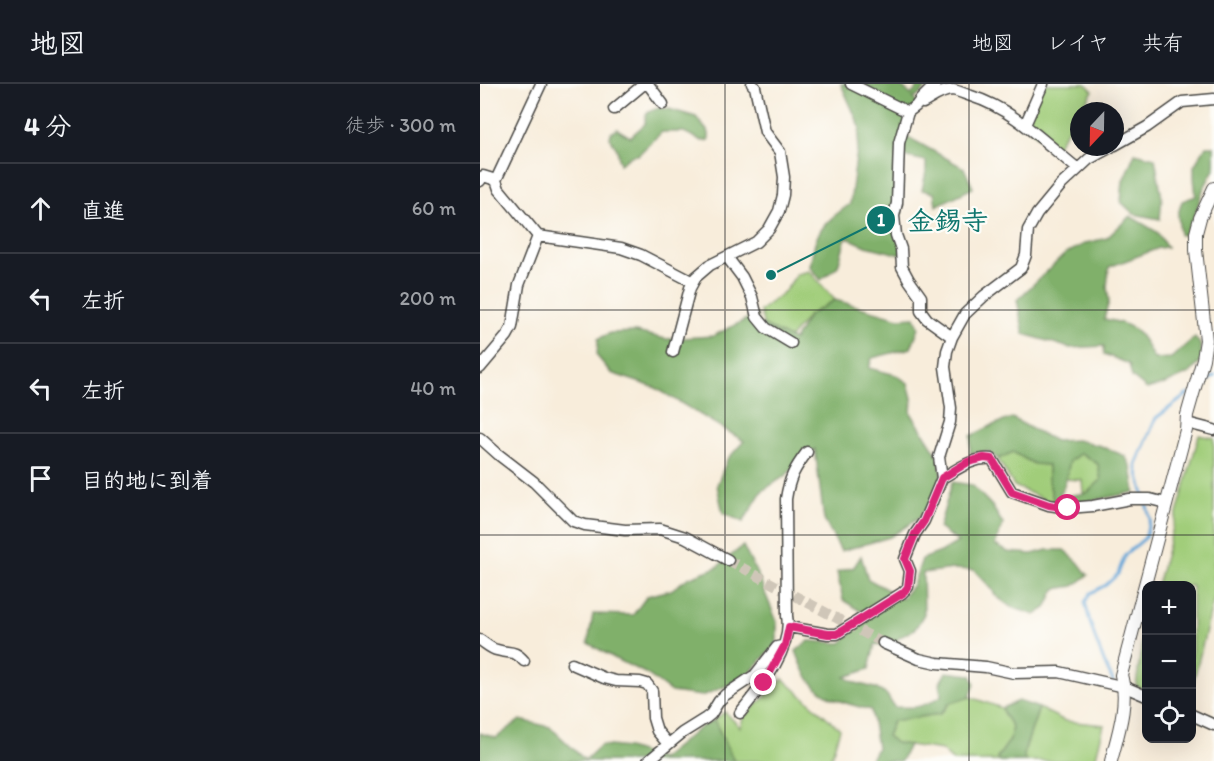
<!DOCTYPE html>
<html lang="ja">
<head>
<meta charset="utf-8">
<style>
	:root { --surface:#171b24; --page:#242831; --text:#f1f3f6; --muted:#9ea1a6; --line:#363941 }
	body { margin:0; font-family:Itim,"Klee One",sans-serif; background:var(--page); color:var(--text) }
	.controls { position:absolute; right:18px; bottom:18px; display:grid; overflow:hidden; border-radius:12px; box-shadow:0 6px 24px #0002 }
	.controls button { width:54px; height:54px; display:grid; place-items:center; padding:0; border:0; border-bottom:2px solid var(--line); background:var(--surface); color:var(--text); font:30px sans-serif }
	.compass { position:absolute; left:590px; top:18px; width:54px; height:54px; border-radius:50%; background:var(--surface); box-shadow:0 6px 24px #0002; rotate:202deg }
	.stop { position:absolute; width:18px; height:18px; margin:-14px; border:4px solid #db2777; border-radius:50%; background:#fff }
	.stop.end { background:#db2777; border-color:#fff; box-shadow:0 2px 6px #0008 }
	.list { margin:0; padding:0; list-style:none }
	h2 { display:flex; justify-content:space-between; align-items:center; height:78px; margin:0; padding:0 24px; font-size:26px }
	h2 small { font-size:20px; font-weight:400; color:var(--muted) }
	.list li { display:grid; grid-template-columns:39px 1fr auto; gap:18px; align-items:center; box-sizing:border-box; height:90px; padding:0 24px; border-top:2px solid var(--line) }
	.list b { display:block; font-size:22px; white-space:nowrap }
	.list em { font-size:20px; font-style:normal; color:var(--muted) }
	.icon { flex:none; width:33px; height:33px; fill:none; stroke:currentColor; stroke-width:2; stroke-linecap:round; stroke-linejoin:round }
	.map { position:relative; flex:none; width:734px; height:677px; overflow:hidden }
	header { display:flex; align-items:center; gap:36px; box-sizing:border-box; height:84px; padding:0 30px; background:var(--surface); border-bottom:2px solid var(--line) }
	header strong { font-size:28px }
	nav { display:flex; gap:33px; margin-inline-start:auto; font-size:21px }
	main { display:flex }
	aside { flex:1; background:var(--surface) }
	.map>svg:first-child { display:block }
	.green { fill:#a1cd7a; stroke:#667c52; stroke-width:1.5 }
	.forest { fill:#80b06a; stroke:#566e4a; stroke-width:1.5 }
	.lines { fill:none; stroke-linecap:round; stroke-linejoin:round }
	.stream { stroke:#64a6d8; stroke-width:3 }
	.minor-tunnel { stroke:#cfc6b8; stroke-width:10; stroke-dasharray:10 5; stroke-linecap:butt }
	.minor-casing { stroke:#4a4845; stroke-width:13 }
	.tertiary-casing { stroke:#4a4845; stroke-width:14 }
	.minor { stroke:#fff; stroke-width:10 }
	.tertiary { stroke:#fff; stroke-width:12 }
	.route { stroke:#db2777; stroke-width:8 }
	.grid { fill:none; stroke:#2b2b2b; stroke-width:1.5; stroke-opacity:0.55 }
	.leader { fill:none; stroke:#0f766e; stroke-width:2 }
	.callout-dot { fill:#0f766e; stroke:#fdfcf7; stroke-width:2 }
	.mark-label { font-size:18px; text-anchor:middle; font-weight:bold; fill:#fff }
	.callout-label { font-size:27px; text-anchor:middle; font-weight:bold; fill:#0f766e; stroke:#fdfcf7; stroke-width:4.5; stroke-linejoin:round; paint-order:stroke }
</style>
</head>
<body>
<header>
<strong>地図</strong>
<nav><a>地図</a><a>レイヤ</a><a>共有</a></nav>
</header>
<main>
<aside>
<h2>4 分<small>徒歩 · 300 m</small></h2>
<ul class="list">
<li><svg class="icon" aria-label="ahead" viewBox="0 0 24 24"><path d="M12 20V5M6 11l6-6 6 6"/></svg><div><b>直進</b></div><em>60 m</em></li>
<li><svg class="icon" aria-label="left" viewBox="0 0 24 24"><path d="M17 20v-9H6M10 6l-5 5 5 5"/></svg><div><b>左折</b></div><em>200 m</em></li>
<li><svg class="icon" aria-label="left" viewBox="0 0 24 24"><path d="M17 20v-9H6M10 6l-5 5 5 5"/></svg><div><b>左折</b></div><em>40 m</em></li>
<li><svg class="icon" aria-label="arrive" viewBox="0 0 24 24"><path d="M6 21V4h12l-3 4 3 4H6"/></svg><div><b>目的地に到着</b></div></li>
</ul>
</aside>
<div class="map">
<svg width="734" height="677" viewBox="0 0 734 677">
	<rect width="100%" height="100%" fill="#fdfcf7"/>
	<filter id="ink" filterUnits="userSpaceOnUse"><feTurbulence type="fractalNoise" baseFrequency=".0167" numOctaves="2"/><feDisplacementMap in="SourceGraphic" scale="12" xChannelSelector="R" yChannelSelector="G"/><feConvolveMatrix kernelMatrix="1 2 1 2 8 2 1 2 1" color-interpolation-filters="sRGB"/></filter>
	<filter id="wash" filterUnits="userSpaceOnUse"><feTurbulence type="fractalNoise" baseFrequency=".008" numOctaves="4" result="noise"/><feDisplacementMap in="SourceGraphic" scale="24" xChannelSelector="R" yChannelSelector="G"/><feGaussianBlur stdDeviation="1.35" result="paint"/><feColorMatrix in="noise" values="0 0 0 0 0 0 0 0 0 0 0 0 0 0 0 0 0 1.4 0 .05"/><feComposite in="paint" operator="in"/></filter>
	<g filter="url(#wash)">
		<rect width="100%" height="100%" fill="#f8eddb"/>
		<path class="green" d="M563,0H606L613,7L574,66L545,41Z
			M329,187L355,216L329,231L309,255L284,242L280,227L305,207L317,190Z
			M719,351L734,354V514L712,603V502L677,501Z
			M533,368L554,380L568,381V394L573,415L593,411L595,420L568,417L534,402L518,375Z
			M601,369L618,380L621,396L607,409H603L602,396L585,395L590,377Z
			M666,539V606L656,602L663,552Z
			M303,595L360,645L350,677H254L234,636L245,628L260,643L263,634Z
			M490,613L522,624L524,631L532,642L530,656L517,674L519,677H473L462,666L416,659L407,652L414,636L460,630L470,619Z
			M559,624L585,637L624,641L615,677H547L544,674L545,665Z"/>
		<path class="forest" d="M361,0H417L427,7L431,11L441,0H450L437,13L433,14L438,21L426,36L415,118L422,171L386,162L366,153L358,182L341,196L330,183C335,147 341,141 370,120L380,43Z
			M179,24L189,25L216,33L229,49V56L222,57L204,48H182L158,71H153L140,80L137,65L130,54L131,49L137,45L150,53L165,40C165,27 168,28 179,24Z
			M426,52L484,84L493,104L456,122L454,109L442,106L446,88V77L422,72Z
			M726,62H734V85L723,106L714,133L704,151H700L698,130L702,117L716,112L714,94V82Z
			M655,69L675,74L682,114L680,135L654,130L641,118L643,97Z
			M650,132L677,148L687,163L679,164L629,183L627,203L629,217L624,235C657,241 659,246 674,275L691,274L715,253L720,260L723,275L710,289L685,300L667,305L652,293L649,280L624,270V262L590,264L544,250L537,216L585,170L606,159L627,154Z
			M355,216L419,234L435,233L439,243L431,264L392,274L389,284L416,291L428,299L432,314L431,329L459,373L462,394L448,428L410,453L361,467L344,436L335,365L305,392L282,407L263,438L243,429L237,401L247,376L264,357L176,304L131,289L117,272L118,255L130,249L156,248L186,255L233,252L277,230L278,239L314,256L329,231Z
			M532,334L552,345L575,357L597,356L621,362L645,372L651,383L655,408L595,420L593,411L607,409L621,396L618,380L601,369L590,377L584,402L579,413L573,416L568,394V381L554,380L533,368L518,375L508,367L490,369L491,352L513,341Z
			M472,398L492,401L512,422L523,440L515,461L528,468L552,470L567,466H584L598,478L608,491L594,502L575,505L566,524L555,531L531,523L516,512L511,504L494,486L473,485L443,489L444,530L435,545L420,553L411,562L395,560L389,585L365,593L376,599L395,604L407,611L414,623C433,624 444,624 461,612L460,599L466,588L491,591L495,600L490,613L470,619L460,630L413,637L407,652L416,659L429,661L421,677H390L397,664L391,626C366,619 339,615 326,590C322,583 319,575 316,567L329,557L361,559L388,532L363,516L357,488L374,483L381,472L388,495L422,514L433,501L442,475L461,468L478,458L459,444Z
			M263,462L278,492L297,538V559L265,594L222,612L191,608L167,590L136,575L108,559L113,530L153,531L167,512L191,506L208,494L237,483Z
			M538,617L559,624L545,665L544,674L547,677H519L517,674L530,656L532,642L524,631L522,624Z
			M40,636L70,643L105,676L121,661L148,664L181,675L221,643L234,636L254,677H0V649L16,654Z"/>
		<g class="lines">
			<path class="stream" d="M720,301L734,292
				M664,411L656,381L676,334L708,310
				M633,597C620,571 611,546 605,518L611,509L626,501L638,490L645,471L665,454L670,435L666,418"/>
		</g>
	</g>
	<g filter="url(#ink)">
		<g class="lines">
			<path class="minor-tunnel" d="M248,476L403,559"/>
			<defs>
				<path id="minor" d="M168,0L183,20
					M371,0L428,28
					M456,0L441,15L436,22L428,28L419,59L417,119L414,132L416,151L421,165L422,183L429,196L441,213V227L447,235L472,253
					M443,19C452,14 462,6 473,6C478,7 485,10 491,12C533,25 564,58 598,85
					M134,25L164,0
					M545,41L563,0
					M635,61L667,43L702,18L734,15
					M0,97L3,92L16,96
					M58,152L141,164L161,171L213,198
					M247,173L262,193L272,213L277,233L286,244L311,259
					M193,268L210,204L216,193L230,181L276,158L289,145L299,127L303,111L304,93L300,68L285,48L275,3L272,0
					M0,284L27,252L32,243L39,201L58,152L19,105L16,96L61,0
					M707,339L734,346
					M0,354L19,371L54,398L93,437L105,441L145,446L180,445L205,453L248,476
					M462,394C478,385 493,373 512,375L532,408L569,421L588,424L613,422L650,415H670L686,419
					M309,543L348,550H357L422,509L428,503L430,487L425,475L435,450L444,437L462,394L459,373L470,338L471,324L465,283L467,267L472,253L485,230L504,212L541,184L546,171L548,146L557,130L581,101L609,75L631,63
					M0,556C5,559 11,565 17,566C29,570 34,565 44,577
					M403,559L439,575L457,579L506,583L534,589L579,588L645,603L666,612
					M92,580L124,594L136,597L160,598L167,600L172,607L173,634L177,647L188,660
					M260,629C280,604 313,566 307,532L306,415C309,394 315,384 327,368
					M712,631L734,641
					M168,677L202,649L226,634L231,630L239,617L245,611L275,591L297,563L302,562"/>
				<path id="tertiary" d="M631,677C638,650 649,618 641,591L706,346L707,331L723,275L726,256L716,166V149L720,134L734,104"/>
			</defs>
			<use href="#minor" class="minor-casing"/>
			<use href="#tertiary" class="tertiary-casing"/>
			<use href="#minor" class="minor"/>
			<use href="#tertiary" class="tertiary"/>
		</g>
	</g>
	<g class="lines" filter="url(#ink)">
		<path class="route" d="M284,599L305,561L309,543L348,550H357L423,509L428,503L430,487L425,475L435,450L444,437L462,394L488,378L504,374L512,375L532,408L569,421L588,424"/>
	</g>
	<path class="grid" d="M245,0V677M489,0V677M0,226H734M0,451H734"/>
	<path class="leader" d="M291 191L401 136"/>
	<g class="callout-dot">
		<circle cx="291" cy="191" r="6"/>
		<circle cx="401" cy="136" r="15"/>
	</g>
	<g class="mark-label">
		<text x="401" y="142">1</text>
	</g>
	<g class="callout-label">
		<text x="468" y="146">金錫寺</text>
	</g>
</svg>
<div class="controls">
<button>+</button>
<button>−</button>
<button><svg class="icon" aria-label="locate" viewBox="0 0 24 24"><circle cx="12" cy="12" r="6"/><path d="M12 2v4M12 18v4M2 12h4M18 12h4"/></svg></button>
</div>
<svg class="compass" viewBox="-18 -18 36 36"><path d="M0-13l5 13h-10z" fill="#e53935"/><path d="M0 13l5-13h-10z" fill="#9ea1a6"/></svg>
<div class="stop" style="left:588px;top:424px"></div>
<div class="stop end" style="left:284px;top:599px"></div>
</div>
</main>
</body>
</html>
